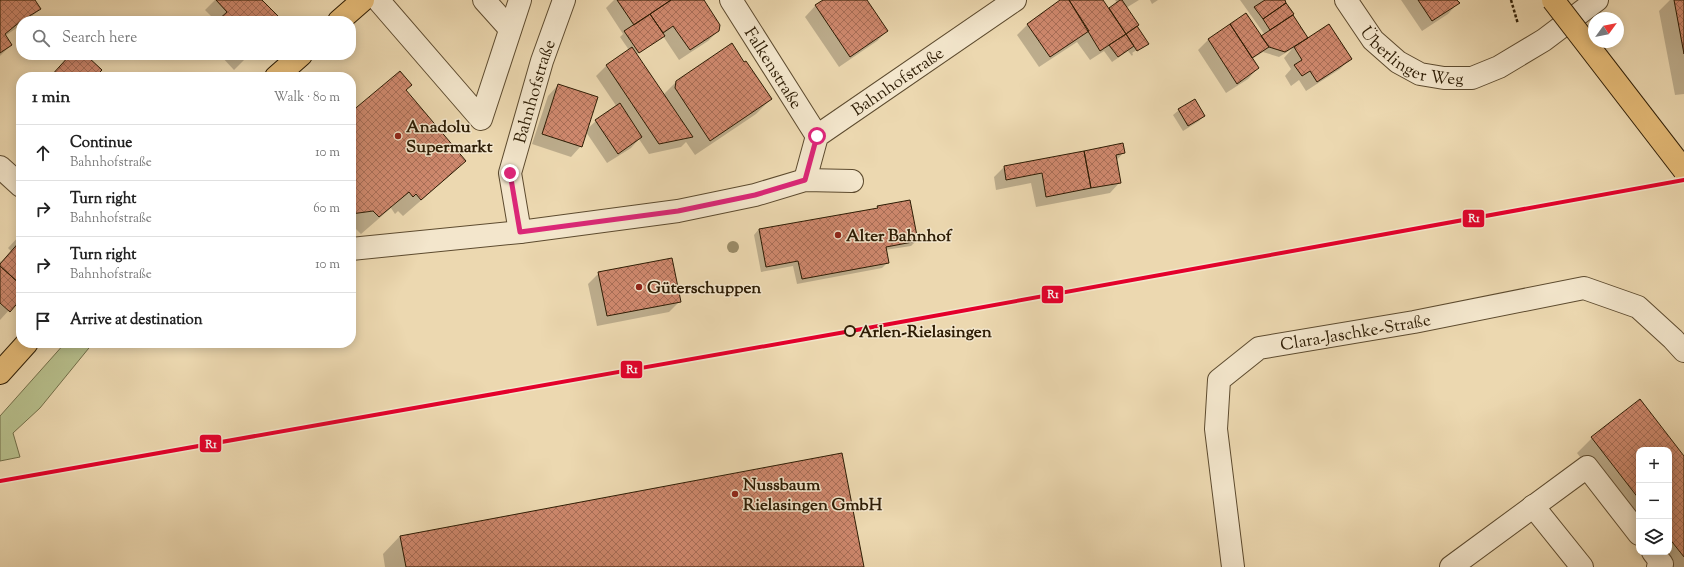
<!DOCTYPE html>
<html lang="en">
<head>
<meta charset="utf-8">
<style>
	:root { --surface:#fff; --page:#f2f2f2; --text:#222; --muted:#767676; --line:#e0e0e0 }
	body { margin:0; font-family:"Sorts Mill Goudy",serif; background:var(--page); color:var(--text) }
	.controls { position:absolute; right:12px; bottom:12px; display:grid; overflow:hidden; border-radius:8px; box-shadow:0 2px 10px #0003 }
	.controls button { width:36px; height:36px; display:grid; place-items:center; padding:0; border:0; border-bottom:1px solid var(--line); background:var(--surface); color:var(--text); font:20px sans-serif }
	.compass { position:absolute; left:1588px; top:12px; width:36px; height:36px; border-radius:50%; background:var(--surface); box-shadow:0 2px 10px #0003; rotate:57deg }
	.stop { position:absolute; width:12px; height:12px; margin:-9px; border:3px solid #db2777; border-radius:50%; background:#fff }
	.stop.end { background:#db2777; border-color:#fff; box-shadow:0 1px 4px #0008 }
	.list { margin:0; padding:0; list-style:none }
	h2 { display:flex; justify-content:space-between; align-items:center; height:52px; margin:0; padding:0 16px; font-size:17px }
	h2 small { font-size:13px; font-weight:400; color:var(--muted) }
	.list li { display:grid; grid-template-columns:26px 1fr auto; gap:12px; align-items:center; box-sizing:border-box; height:56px; padding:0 16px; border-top:1px solid var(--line) }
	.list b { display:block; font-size:15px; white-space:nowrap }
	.list p { margin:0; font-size:13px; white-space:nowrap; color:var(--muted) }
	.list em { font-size:13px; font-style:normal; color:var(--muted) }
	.icon { flex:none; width:22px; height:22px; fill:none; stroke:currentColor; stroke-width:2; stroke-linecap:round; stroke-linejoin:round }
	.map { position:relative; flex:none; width:1684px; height:567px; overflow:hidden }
	.search { position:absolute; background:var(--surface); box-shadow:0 2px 10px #0003; left:16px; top:16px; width:340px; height:44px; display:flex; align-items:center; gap:10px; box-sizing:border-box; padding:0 14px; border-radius:16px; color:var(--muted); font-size:15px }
	.panel { position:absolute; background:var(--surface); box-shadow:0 2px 10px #0003; left:16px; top:72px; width:340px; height:276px; border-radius:16px }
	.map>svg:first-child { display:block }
	.grass { fill:#b7bf8c; stroke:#726e48 }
	.shadow { fill:#0003 }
	.building { fill:url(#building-cross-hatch); stroke:#2d1c04 }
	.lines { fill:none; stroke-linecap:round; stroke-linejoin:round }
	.minor-casing { stroke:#5d4b2f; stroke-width:24 }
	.major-casing { stroke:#2d1c04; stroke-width:24 }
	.path { stroke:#2d1c04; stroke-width:2.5; stroke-dasharray:3 2; stroke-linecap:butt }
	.minor { stroke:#f3e6cc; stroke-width:22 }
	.major { stroke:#e6bc78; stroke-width:22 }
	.major-bridge-casing { stroke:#2d1c04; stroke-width:24; stroke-linecap:butt }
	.major-bridge { stroke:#e6bc78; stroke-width:22 }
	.rail-1-casing { stroke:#f3e6cc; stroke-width:7 }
	.rail-1 { stroke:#e4002b; stroke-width:4 }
	.tree { fill:#9a8c68 }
	.route { stroke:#db2777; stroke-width:5 }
	.poi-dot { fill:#8f2418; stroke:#f3e6cc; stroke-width:1.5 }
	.stop-dot { fill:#f3e6cc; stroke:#2d1c04; stroke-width:2 }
	.labels { text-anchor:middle; stroke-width:3; stroke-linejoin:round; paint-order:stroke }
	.street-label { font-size:17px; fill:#2d1c04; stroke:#f3e6cc }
	.poi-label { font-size:17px; font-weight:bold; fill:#2d1c04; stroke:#f3e6cc; text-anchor:start }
	.stop-label { font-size:17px; font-weight:bold; fill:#2d1c04; stroke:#f3e6cc; text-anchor:start }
	.line-badge { stroke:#f3e6cc; stroke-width:1.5 }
	.badge-label { font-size:11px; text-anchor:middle; font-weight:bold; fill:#fff }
</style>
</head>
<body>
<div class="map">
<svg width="1684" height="567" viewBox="0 0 1684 567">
	<defs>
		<pattern id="building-cross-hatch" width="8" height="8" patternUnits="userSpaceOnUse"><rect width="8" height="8" fill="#ce886d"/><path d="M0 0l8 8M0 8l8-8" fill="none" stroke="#a86e57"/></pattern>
	</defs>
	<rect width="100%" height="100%" fill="#ecd8b0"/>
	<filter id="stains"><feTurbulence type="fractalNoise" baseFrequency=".005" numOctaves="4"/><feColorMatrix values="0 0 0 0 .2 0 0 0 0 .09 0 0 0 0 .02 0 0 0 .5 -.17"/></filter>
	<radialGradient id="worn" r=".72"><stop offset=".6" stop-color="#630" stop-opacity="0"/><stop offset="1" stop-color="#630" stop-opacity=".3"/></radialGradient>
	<path class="grass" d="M65,343H93L40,408L13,433L20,457L0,461V416Z"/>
	<path class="shadow" d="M0,0H33L40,9L29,19L27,21H21V25L5,36L11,45L0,56Z
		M215,0H260L281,21H216L205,10Z
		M614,0H703L718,31L708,41L679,60L663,36L636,55L663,95L677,81L744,64L771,99L756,114L695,155L686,142L681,147L649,154L639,139L631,148L607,163L586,132L581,146L571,157L532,144L548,96L558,85L586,130L596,121L617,107L596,76L606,66L629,50L620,37L623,34L606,8Z
		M825,0H866L887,31L877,41L839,67L805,17L815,6Z
		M1062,0H1102L1108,10L1117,3L1115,0H1139L1126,8L1136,27L1147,44L1143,48V46L1132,53L1133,54L1132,56L1128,51L1112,62L1104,51L1090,60L1077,42L1039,67L1017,35L1028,24Z
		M1150,0H1158L1152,4Z
		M1240,0H1283L1308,39L1350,59L1340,69L1306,91L1299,80L1291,86L1285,76L1291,69L1284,58L1292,49L1279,57L1263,52L1252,59L1258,68L1248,79L1226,93L1198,50L1208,40L1261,37L1265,35Z
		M1401,0H1456L1458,3L1448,14L1422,31Z
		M1670,0H1684V94L1675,95L1659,11Z
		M220,55H249L234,70Z
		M405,91L465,161L447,178L403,216L398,211L395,214L391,208L361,234L355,228H351V114Z
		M1194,100L1204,116L1199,121L1183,131L1173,115L1179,110Z
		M1123,145L1124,152L1116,161L1120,182L1110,193L1036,207L1031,183L996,190L994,177L1004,167Z
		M878,207L917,240L911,246L885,250L887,263L882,268L797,284L793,266L761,272L754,235L759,229L876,209Z
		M21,234V297L0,320V261L1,262L11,251L8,248Z
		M599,273L679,302L669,312L597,326L588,284Z
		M1640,401L1684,458V567H1666L1654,552H1669V450H1639V532L1577,453L1592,438Z
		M400,536L863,567H385L383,554Z"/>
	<path class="building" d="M0,0H35L41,9L21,21L5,34L12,45L0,53Z
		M216,0H262L283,21H217L227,12Z
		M617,0H671L634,25Z
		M671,0H704L720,25L719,31L690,50L673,26L663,33L650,14Z
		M823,0H867L888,31L850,57L815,5Z
		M1060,0H1069L1089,31L1050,57L1027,24Z
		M1069,0H1103L1126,34L1100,51Z
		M1120,0H1122L1139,25L1126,34L1109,8Z
		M1265,0H1285L1286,3L1263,19L1254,7Z
		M1418,0H1457L1460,3L1432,21Z
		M1674,0H1684V54Z
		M1286,3L1294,14L1270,30L1263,19Z
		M1246,13L1269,47L1252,58L1230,24Z
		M650,14L665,36L639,53L624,31Z
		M1293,15L1308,38L1285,52L1269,47L1261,36Z
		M1230,24L1259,68L1237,84L1208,39Z
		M1329,24L1352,59L1317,82L1310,71L1302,76L1294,65L1302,60L1294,47Z
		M1137,26L1149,44L1137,51L1126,34Z
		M1126,34L1134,46L1118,57L1109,45Z
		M732,43L744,62L746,61L772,99L710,141L675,88L676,81Z
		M632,47L693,137L659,144L606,65Z
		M70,55H83L86,58L87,56L102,70L100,72L105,77H50Z
		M400,71L412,85L406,90L466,161L421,200L416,194L413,197L409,192L379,217L373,211L351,214V112Z
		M558,84L598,97L582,147L542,134Z
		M1195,99L1205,116L1188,126L1178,109Z
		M620,103L642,137L618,154L595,120Z
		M1123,143L1125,153L1116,155L1121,183L1091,188L1084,151Z
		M1084,151L1091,188L1046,197L1042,173L1006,180L1004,166Z
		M910,200L918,241L886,247L889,263L802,279L798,261L766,267L759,229L878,208L877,206Z
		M21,233V285L0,266V264L21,240L18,237Z
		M672,258L681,302L607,316L598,272Z
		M0,266L21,285V299L10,312L0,303Z
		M1640,399L1684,456V557L1669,538V450H1639V499L1591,437Z
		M842,453L864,567H406L400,536Z"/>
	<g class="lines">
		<defs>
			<g id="minor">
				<path d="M378,0L481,119L520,0"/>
				<path d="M484,0L510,29"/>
				<path id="s1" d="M731,0L817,136"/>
				<path id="s2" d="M1346,0L1373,40L1398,62L1420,74L1444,78H1472L1499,67L1544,40L1597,0"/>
				<path d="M0,167L21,186"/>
				<path id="s3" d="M805,180L817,136L1015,0"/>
				<path id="s4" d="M520,232L510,173L542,61L564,0"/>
				<path d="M351,249L520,232L678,211L755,195L805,180L852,181"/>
				<path d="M1533,506L1582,567"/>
				<path d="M1653,552L1662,564L1658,567"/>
				<path id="s5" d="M1233,567L1216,429L1219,380L1259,348L1414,322L1584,288L1638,307L1673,339L1684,351"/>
				<path d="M1451,567L1587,467L1639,534"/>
			</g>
			<path id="major" d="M339,21L363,0
				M276,77L301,55
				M0,373L27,343"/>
		</defs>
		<use href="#minor" class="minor-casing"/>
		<use href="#major" class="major-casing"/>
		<path class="path" d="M1511,0L1518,24"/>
		<use href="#minor" class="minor"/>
		<use href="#major" class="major"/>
		<defs>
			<path id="major-bridge" d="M1553,0L1684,170"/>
		</defs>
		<use href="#major-bridge" class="major-bridge-casing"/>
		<use href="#major-bridge" class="major-bridge"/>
		<defs>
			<path id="rail-1" d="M0,481L851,331L1684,180"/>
		</defs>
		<use href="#rail-1" class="rail-1-casing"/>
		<use href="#rail-1" class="rail-1"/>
	</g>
	<circle class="tree" cx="733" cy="247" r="6"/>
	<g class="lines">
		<path class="route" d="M510,173L520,232L678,211L755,195L805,180L817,136"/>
	</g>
	<g class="poi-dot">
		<circle cx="398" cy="136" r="4"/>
		<circle cx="838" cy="235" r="4"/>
		<circle cx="639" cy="287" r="4"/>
		<circle cx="735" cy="494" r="4"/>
	</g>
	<circle class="stop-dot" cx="850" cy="331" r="5"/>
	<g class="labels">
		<g class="street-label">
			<text dy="6" stroke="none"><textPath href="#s2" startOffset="92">Überlinger Weg</textPath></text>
			<text dy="6" stroke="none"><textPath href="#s1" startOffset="80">Falkenstraße</textPath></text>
			<text dy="6" stroke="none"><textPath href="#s3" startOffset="143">Bahnhofstraße</textPath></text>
			<text dy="6" stroke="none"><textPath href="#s4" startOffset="145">Bahnhofstraße</textPath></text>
			<text dy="6" stroke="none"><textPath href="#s5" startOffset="337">Clara-Jaschke-Straße</textPath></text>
		</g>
		<g class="poi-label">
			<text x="406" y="132">Anadolu<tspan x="406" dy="20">Supermarkt</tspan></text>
			<text x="846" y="241">Alter Bahnhof</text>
			<text x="647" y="293">Güterschuppen</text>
			<text x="743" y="490">Nussbaum<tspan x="743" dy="20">Rielasingen GmbH</tspan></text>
		</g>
		<g class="stop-label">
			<text x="859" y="337">Arlen-Rielasingen</text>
		</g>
	</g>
	<g class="line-badge">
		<rect x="1462" y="209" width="23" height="19" rx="4" fill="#e4002b"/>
		<rect x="1041" y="285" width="23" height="19" rx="4" fill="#e4002b"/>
		<rect x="620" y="360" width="23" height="19" rx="4" fill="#e4002b"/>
		<rect x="199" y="434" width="23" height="19" rx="4" fill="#e4002b"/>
	</g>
	<g class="badge-label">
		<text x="1474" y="222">R1</text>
		<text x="1053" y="298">R1</text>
		<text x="632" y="373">R1</text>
		<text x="211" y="448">R1</text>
	</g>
	<rect width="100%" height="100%" filter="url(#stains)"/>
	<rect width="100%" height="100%" fill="url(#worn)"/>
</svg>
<div class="controls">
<button>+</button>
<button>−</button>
<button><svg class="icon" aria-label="layers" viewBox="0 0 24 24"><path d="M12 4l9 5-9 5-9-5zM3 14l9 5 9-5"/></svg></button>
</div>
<svg class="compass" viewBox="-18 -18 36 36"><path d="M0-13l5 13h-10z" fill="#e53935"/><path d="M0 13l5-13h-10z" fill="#767676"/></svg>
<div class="stop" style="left:817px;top:136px"></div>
<div class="stop end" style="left:510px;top:173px"></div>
<div class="search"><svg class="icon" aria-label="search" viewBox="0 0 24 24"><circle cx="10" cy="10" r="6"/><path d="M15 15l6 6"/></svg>Search here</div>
<section class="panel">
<h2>1 min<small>Walk · 80 m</small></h2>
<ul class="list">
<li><svg class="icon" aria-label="ahead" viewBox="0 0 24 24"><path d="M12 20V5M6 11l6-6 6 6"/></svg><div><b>Continue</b><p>Bahnhofstraße</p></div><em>10 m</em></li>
<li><svg class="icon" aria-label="right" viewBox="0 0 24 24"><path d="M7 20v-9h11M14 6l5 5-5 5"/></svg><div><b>Turn right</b><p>Bahnhofstraße</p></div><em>60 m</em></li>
<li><svg class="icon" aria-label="right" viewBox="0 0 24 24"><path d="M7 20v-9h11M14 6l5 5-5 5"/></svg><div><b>Turn right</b><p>Bahnhofstraße</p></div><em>10 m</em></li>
<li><svg class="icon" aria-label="arrive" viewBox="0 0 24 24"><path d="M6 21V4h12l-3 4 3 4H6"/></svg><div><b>Arrive at destination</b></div></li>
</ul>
</section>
</div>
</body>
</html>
